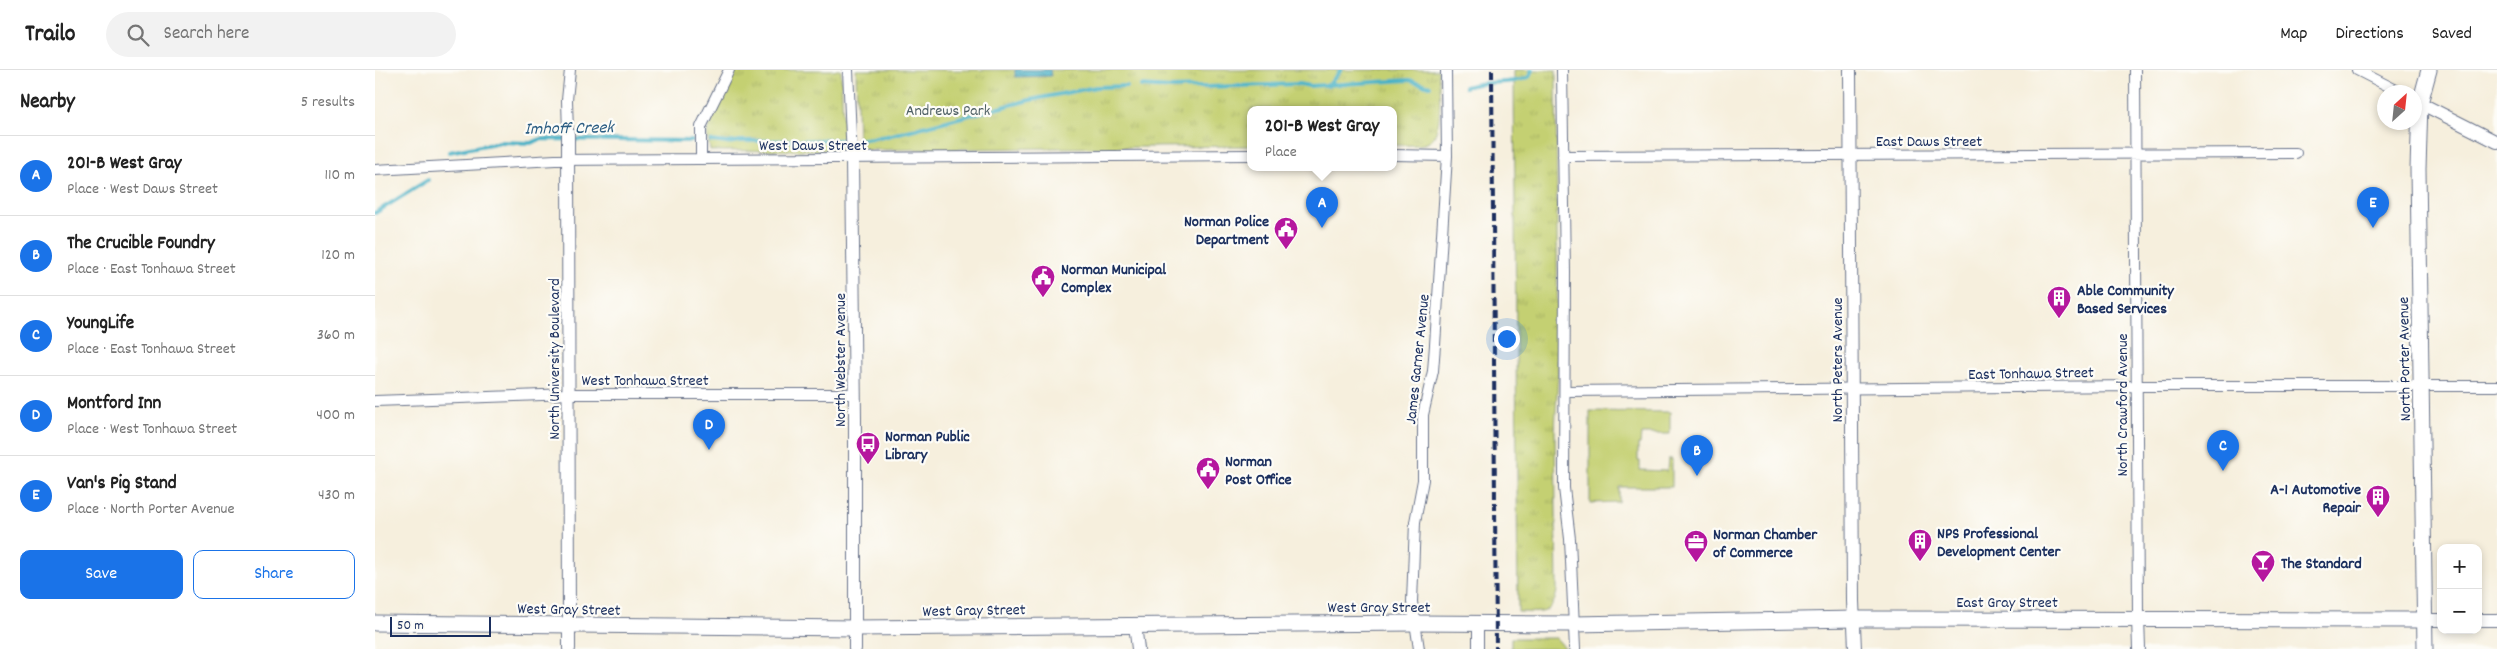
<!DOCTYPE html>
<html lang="en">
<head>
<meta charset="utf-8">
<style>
	:root { --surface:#fff; --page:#f2f2f2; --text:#222; --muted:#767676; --line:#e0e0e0; --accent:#1a73e8 }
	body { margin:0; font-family:Dekko,sans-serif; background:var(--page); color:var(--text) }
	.controls { position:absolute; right:15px; bottom:15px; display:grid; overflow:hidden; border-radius:10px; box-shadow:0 2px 8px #0003 }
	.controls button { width:45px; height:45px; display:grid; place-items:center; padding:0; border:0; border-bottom:1px solid var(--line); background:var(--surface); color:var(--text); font:25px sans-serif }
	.compass { position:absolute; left:2002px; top:15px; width:45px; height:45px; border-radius:50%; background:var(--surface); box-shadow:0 2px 8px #0003; rotate:27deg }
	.scale { position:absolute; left:15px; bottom:12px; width:101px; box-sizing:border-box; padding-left:5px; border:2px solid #1b2f5e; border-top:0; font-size:14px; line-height:18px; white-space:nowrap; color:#1b2f5e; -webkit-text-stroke:4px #fdfcf7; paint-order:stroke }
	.you { position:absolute; left:1131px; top:268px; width:18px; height:18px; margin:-12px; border:4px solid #fff; border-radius:50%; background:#1a73e8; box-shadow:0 0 0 8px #1a73e833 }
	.badge { display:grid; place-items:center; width:32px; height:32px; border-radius:50%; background:var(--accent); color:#fff; font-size:16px; font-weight:700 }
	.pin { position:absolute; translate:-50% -41px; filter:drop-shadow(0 1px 2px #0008) }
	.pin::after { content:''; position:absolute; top:26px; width:18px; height:15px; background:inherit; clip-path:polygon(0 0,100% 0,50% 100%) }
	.popup { position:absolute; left:872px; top:36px; width:150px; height:65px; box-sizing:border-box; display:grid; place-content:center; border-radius:10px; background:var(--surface); filter:drop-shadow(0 1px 4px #0005); font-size:16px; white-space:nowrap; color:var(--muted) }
	.popup b { font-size:19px; color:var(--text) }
	.popup::after { content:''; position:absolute; left:50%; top:100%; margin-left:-10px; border:10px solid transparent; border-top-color:var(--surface) }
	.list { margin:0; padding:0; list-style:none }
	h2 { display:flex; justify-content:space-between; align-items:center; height:65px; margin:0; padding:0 20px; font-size:21px }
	h2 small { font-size:16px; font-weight:400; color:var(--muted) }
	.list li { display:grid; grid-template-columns:32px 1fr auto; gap:15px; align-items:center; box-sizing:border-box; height:80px; padding:0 20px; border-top:1px solid var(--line) }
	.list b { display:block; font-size:19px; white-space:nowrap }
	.list p { margin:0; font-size:16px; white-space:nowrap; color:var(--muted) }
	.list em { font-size:16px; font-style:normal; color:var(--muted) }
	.actions { display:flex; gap:10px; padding:15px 20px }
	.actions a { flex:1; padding:11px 0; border:1px solid var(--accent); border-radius:10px; text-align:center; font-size:18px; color:var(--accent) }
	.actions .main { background:var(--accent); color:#fff }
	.icon { flex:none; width:28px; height:28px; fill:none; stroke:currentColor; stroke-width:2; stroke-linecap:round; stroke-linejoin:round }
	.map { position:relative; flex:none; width:2122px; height:579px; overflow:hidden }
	header { display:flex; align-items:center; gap:30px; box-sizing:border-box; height:70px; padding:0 25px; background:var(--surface); border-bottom:1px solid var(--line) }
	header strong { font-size:24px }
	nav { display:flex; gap:28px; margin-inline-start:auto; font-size:18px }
	.search { width:350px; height:45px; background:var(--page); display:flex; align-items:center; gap:12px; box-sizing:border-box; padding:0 18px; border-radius:28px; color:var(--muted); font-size:19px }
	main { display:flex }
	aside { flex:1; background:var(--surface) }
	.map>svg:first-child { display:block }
	.green { fill:#c4d072; stroke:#708068 }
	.park { fill:url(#park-tufts); stroke:#708068 }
	.water { fill:url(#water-waves); stroke:#327092 }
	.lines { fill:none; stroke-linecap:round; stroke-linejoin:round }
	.stream { stroke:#48b2c7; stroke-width:4 }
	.minor-casing { stroke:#68728a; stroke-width:12 }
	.tertiary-casing { stroke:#68728a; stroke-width:14 }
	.secondary-casing { stroke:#68728a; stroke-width:17 }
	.minor { stroke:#fff; stroke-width:10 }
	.tertiary { stroke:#fff; stroke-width:12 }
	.secondary { stroke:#fff; stroke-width:15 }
	.rail { stroke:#1b2f5e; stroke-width:4; stroke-dasharray:8 4; stroke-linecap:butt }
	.labels { text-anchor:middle; stroke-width:4.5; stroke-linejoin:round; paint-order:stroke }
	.park-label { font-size:16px; fill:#4e5f64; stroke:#fdfcf7 }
	.street-label { font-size:16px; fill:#1b2f5e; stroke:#fdfcf7 }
	.poi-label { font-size:16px; font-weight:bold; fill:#1b2f5e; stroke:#fdfcf7; text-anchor:start }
	.water-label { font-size:18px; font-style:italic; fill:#2b5d83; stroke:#fdfcf7 }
</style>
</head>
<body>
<header>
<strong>Trailo</strong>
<div class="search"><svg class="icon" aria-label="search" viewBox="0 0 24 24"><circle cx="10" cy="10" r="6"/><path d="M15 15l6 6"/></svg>Search here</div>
<nav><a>Map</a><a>Directions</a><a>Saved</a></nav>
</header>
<main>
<aside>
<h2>Nearby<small>5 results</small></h2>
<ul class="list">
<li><span class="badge">A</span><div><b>201-B West Gray</b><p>Place · West Daws Street</p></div><em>110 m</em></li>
<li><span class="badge">B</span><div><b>The Crucible Foundry</b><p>Place · East Tonhawa Street</p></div><em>120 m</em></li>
<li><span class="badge">C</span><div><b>YoungLife</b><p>Place · East Tonhawa Street</p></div><em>360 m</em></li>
<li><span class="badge">D</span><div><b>Montford Inn</b><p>Place · West Tonhawa Street</p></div><em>400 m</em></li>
<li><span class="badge">E</span><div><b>Van's Pig Stand</b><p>Place · North Porter Avenue</p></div><em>430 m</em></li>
</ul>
<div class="actions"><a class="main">Save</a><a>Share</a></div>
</aside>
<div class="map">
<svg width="2122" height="579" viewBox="0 0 2122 579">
	<defs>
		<pattern id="park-tufts" width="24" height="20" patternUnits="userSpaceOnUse" patternTransform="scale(1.25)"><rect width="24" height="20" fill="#c4d072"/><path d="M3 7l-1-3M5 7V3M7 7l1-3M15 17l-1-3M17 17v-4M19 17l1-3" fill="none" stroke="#a8b365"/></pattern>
		<pattern id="water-waves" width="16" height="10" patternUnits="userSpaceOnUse" patternTransform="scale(1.25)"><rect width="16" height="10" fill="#48b2c7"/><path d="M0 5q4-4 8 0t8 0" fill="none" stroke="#3b91a5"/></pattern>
	</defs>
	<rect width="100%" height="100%" fill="#fdfcf7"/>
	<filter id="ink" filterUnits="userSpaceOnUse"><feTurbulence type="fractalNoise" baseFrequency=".02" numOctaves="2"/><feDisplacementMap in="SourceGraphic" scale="10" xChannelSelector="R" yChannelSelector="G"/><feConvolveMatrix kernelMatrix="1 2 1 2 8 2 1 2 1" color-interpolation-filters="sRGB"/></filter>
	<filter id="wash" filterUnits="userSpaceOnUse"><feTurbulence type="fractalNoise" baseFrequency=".0096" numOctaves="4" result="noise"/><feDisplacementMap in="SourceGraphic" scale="20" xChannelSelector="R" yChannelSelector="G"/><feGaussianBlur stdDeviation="1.12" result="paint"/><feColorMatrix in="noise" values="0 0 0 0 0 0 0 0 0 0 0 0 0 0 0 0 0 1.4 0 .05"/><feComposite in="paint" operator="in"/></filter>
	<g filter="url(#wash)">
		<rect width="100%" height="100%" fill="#f6efdd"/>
		<path class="green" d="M1215,341L1295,342V364H1266L1265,374H1263V391H1265V400L1292,401L1293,389H1297V417H1244V432L1215,433Z"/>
		<path class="park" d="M361,0H466L469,80L335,81L332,63L334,54Z
			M481,0H1063C1064,17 1071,70 1049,74C1040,76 1028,75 1018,75V39H876V76L489,80L483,73Z
			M1139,0H1181L1183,305L1180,360L1182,521C1177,547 1166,542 1143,542Z
			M1136,568H1181L1191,579H1136Z"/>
		<path class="water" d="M640,0H675L676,6L640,7Z"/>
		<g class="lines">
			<path class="stream" d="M766,16L796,18L925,14L934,16L1034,10L1055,16
				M953,16L966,0
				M1090,17C1111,9 1133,16 1154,7L1157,0
				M482,70L512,66L655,30L721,17L752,16
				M336,71L352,73L366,71L469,70
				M74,82L126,72L156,73L166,69L317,71
				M0,143L53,110"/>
		</g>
	</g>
	<g filter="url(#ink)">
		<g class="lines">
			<defs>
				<path id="minor" d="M473,0L477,89
					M1187,0L1190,202L1189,418L1195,469L1200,579
					M1760,0L1763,548
					M1982,0L2025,22
					M193,63L192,30L195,0
					M1018,85L1072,86
					M1188,86L1921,83
					M326,89V57L354,0
					M0,100L180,90L876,85
					M1190,321L1762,316H2122
					M0,331L194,324H480
					M1044,579L1037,532L1040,452L1048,410V345L1058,301L1060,275L1072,86L1071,0
					M1103,579V554"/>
				<path id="tertiary" d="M1475,0L1478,531L1480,579
					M2045,33L2122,72
					M193,63L194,579
					M477,89L480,347V579
					M1763,548L1764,579
					M2050,550H2066
					M2103,550H2122
					M760,555L763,579"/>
				<path id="secondary" d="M0,553L480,558L1039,553L1198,554L1480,549L2050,550
					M2050,579L2043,99L2045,33L2054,0"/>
			</defs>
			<use href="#minor" class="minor-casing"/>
			<use href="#tertiary" class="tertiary-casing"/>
			<use href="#secondary" class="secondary-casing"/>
			<use href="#minor" class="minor"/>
			<use href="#tertiary" class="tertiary"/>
			<use href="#secondary" class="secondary"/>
			<path class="rail" d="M1117,0L1121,579"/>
		</g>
	</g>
	<defs>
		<symbol id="civic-pin" viewBox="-11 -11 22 30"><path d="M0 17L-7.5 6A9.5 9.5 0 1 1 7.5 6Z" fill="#b5179e" stroke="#fdfcf7"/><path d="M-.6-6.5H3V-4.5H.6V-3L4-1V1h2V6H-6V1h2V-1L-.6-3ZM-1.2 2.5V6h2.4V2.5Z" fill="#fff"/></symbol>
		<symbol id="building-pin" viewBox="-11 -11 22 30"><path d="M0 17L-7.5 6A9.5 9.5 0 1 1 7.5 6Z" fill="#b5179e" stroke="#fdfcf7"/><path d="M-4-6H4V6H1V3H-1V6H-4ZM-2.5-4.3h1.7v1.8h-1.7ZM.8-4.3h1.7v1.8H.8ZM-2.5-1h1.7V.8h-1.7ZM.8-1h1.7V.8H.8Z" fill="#fff"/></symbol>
		<symbol id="bus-pin" viewBox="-11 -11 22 30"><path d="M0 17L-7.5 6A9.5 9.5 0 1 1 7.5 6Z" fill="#b5179e" stroke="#fdfcf7"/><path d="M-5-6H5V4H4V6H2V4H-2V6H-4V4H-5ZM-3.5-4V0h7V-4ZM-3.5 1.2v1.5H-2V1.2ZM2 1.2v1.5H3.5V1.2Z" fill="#fff"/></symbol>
		<symbol id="office-pin" viewBox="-11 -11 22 30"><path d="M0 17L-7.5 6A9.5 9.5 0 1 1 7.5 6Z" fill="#b5179e" stroke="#fdfcf7"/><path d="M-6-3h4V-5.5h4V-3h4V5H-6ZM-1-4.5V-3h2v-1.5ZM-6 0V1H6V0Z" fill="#fff"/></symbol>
		<symbol id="bar-pin" viewBox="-11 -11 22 30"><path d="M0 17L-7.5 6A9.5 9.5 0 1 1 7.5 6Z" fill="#b5179e" stroke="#fdfcf7"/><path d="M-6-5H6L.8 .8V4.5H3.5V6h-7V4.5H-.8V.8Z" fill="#fff"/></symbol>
	</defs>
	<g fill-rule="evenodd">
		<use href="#civic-pin" x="897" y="145" width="28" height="38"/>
		<use href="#civic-pin" x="654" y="193" width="28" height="38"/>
		<use href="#building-pin" x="1670" y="214" width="28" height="38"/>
		<use href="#bus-pin" x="479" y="360" width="28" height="38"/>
		<use href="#civic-pin" x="819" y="385" width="28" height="38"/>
		<use href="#building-pin" x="1989" y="413" width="28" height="38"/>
		<use href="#building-pin" x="1531" y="457" width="28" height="38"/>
		<use href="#office-pin" x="1307" y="458" width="28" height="38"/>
		<use href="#bar-pin" x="1874" y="478" width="28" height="38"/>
	</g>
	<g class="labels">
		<g class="park-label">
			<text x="573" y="45">Andrews Park</text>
		</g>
		<g class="street-label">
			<text x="1554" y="76">East Daws Street</text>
			<text x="438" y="80">West Daws Street</text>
			<text transform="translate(178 289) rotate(-90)" y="6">North University Boulevard</text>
			<text transform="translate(1041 289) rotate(-84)" y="6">James Garner Avenue</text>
			<text transform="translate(2028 289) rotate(-91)" y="6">North Porter Avenue</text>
			<text transform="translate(464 290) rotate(-90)" y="6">North Webster Avenue</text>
			<text transform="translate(1461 290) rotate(-90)" y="6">North Peters Avenue</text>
			<text transform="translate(1656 302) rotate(-1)" y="6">East Tonhawa Street</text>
			<text x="270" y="315">West Tonhawa Street</text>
			<text transform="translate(1746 335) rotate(-90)" y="6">North Crawford Avenue</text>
			<text x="1632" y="537">East Gray Street</text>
			<text x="1004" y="542">West Gray Street</text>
			<text transform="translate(194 538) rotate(1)" y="6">West Gray Street</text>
			<text transform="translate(599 539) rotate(-1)" y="6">West Gray Street</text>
		</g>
		<g class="poi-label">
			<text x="894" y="156" text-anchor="end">Norman Police<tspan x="894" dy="18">Department</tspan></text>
			<text x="686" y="204">Norman Municipal<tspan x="686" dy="18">Complex</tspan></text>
			<text x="1702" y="225">Able Community<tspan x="1702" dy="18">Based Services</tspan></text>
			<text x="510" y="371">Norman Public<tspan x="510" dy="18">Library</tspan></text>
			<text x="850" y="396">Norman<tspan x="850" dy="18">Post Office</tspan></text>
			<text x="1986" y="424" text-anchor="end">A-1 Automotive<tspan x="1986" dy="18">Repair</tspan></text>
			<text x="1562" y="468">NPS Professional<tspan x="1562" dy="18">Development Center</tspan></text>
			<text x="1338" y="469">Norman Chamber<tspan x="1338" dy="18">of Commerce</tspan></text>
			<text x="1906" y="498">The Standard</text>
		</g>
		<g class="water-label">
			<text transform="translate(194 57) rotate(-1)" y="6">Imhoff Creek</text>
		</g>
	</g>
</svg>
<div class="controls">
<button>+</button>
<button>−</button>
</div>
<svg class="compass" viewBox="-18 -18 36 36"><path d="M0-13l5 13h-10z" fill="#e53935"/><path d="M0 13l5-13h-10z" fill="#767676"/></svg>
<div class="scale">50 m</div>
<div class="you"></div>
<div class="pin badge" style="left:947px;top:158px">A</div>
<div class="popup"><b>201-B West Gray</b>Place</div>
<div class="pin badge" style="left:1322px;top:406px">B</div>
<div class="pin badge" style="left:1848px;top:401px">C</div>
<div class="pin badge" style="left:334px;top:380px">D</div>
<div class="pin badge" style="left:1998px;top:158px">E</div>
</div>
</main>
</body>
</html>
